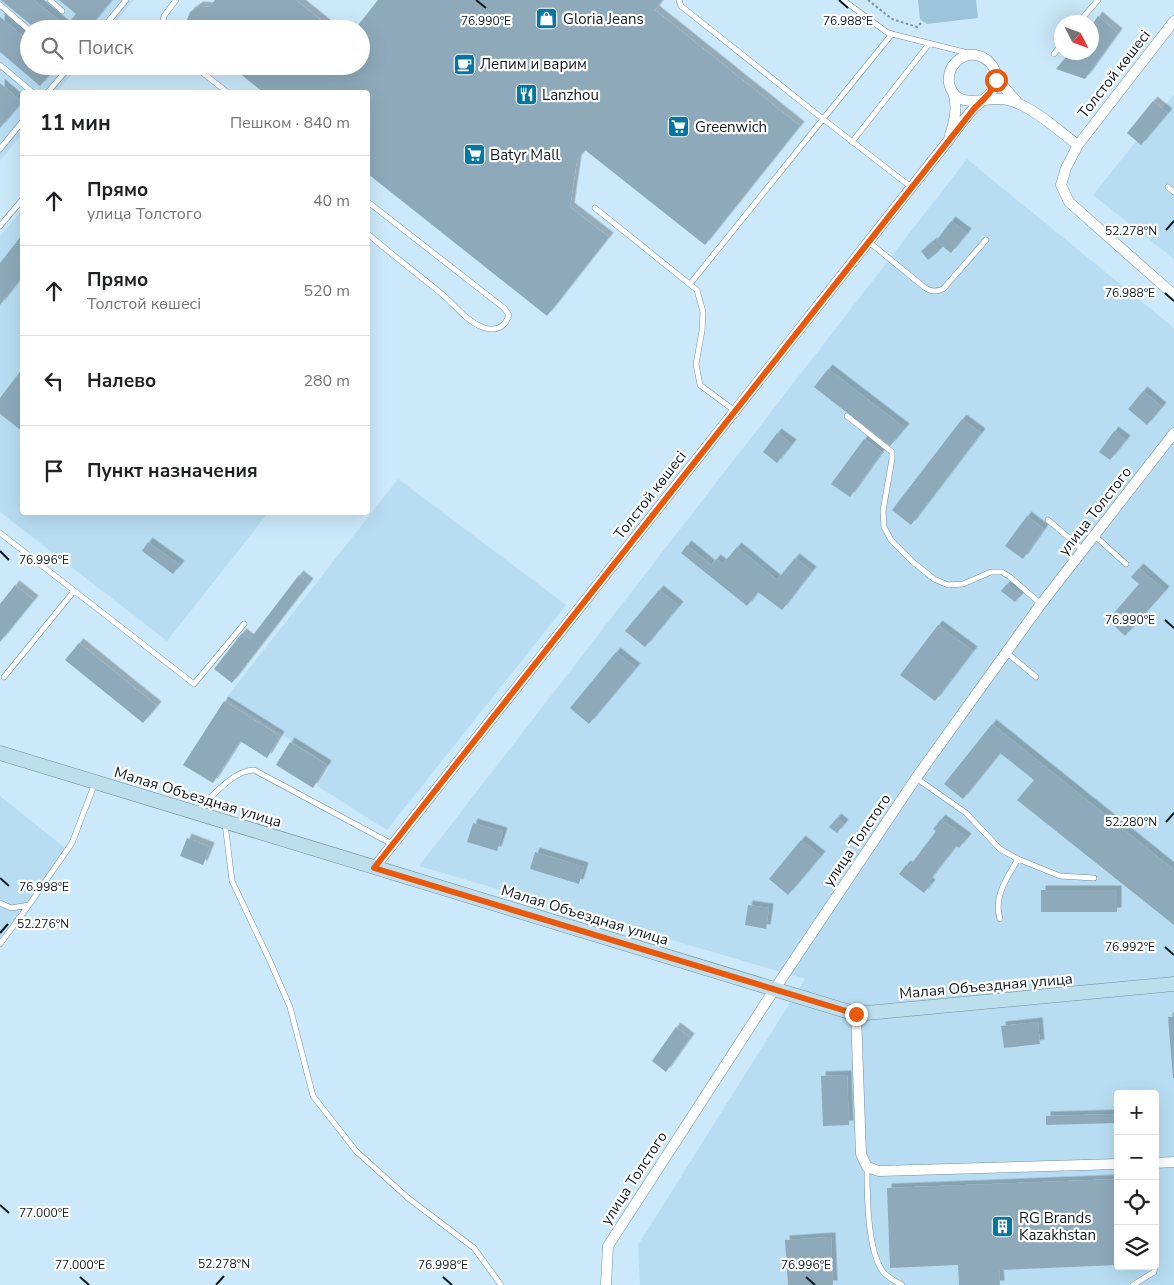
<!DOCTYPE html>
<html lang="ru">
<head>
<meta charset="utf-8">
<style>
	:root { --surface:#fff; --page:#f2f2f2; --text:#202124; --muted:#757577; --line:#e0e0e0 }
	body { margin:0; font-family:"Nunito Sans",sans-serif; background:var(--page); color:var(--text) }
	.controls { position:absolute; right:15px; bottom:15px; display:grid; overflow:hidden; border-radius:5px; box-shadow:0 5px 20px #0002 }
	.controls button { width:45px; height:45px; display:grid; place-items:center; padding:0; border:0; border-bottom:1px solid var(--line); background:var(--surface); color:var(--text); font:25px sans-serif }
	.compass { position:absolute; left:1054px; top:15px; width:45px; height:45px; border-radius:50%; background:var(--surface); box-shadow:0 5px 20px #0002; rotate:132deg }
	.stop { position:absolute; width:15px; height:15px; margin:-11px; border:4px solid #ea580c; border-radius:50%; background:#fff }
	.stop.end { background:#ea580c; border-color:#fff; box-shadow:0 1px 5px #0008 }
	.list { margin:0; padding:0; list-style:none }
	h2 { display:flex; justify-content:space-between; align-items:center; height:65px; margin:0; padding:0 20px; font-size:21px }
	h2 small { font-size:16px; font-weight:400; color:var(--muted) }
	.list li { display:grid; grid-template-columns:32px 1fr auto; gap:15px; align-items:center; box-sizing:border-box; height:90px; padding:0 20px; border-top:1px solid var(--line) }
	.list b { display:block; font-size:19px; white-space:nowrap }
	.list p { margin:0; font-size:16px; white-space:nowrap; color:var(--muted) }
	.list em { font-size:16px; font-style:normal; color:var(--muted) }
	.icon { flex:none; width:28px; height:28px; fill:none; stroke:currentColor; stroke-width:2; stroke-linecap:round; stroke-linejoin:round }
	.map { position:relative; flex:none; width:1174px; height:1285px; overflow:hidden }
	.search { position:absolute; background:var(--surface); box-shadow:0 5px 20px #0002; left:20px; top:20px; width:350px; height:55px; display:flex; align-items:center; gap:12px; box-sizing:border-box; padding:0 18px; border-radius:28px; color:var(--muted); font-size:19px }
	.panel { position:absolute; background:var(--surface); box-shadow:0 5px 20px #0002; left:20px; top:90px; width:350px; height:425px; border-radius:5px }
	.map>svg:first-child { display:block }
	.built { fill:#b8ddf2; fill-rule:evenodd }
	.green { fill:#9bc3d9 }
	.building { fill:#8eaaba; filter:url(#shadow) }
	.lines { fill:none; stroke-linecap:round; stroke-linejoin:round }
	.lane-casing { stroke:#728e9d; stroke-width:6 }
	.street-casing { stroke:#728e9d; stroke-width:11 }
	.secondary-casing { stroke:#728e9d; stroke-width:15 }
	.path { stroke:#798f9b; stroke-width:2; stroke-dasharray:2.5 2.5; stroke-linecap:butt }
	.lane { stroke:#fff; stroke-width:5 }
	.street { stroke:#fff; stroke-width:10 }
	.secondary { stroke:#bddfed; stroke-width:14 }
	.route { stroke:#ea580c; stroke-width:6 }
	.ticks { fill:none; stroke:#0e191f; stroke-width:2 }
	.labels { text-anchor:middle; stroke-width:4.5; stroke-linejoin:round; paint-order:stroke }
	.poi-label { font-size:15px; fill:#0e191f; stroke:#fff; text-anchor:start }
	.street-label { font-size:15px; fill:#0e191f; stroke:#fff }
	.ticks-label { font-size:12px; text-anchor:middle; fill:#0e191f; stroke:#fff; stroke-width:4.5; stroke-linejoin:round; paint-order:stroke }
</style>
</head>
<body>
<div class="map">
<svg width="1174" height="1285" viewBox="0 0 1174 1285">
	<defs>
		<filter id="shadow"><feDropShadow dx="4.5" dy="-4.5" stdDeviation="0" flood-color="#0004"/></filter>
	</defs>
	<rect width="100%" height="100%" fill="#cbe9fa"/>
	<path class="built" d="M0,0H134L110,29H29V66H79L57,92H22V134L0,161Z
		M1174,94V259L1093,195Z
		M967,159L1174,328V1285H640L638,1245L805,979L419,866ZM1118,1094H1155V1266H1118Z
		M22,210V512L268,513L167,641L0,512V236Z
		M398,479L566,605L387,830L317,786L330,766L226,698Z
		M0,796L70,852L0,938Z"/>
	<path class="green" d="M918,0H976L978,18L927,24L920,19Z"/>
	<path class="building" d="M1,0H34L66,26L76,14L59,0H112L88,29H36Z
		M215,0H296L332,29H187L186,22L190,12L199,6L209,7Z
		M378,0H662L655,10L800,126L705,245L585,150L577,160L570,207L609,237L547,316L368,174V92H263L230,66H361V29H355Z
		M1098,16L1118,33L1085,79L1056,69L1070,52H1092V25Z
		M0,17L29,41V66H57L40,86L0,52Z
		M0,83L22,102L0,128Z
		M1153,101L1168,113L1141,145L1127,133Z
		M951,221L967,233L951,253L936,241Z
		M22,235V277L0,305V263Z
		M933,242L939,251L928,260L921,251Z
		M22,369V431L0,414V398Z
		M828,369L905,428L890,446L814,387Z
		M1143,391L1162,407L1147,425L1128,409Z
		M962,419L981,433L911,525L892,510Z
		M1114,431L1126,440L1110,460L1099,452Z
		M777,433L792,444L777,463L763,452Z
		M864,439L882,452L850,497L831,484Z
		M1027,516L1044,529L1023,559L1005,546Z
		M148,542L180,565L173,574L142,551Z
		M687,545L711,565L716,559L723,564L737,547L777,580L795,558L812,571L782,610L758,592L747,606L681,553Z
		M1139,568L1165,591L1125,636L1108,620L1139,584L1131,577Z
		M299,575L309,583L232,683L214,669L242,633L250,639Z
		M1007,584L1021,595L1015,602L1001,591Z
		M15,585L34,600L0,642V604Z
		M659,590L679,606L645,647L625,631Z
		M938,625L973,651L935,701L900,675Z
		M79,643L157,706L143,723L65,660Z
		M616,652L636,668L589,724L570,708Z
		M224,701L280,736L267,758L240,741L213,783L183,765Z
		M992,724L1174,870V925L1017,800L1034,780L1000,753L963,799L944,784Z
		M290,742L327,765L313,788L276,765Z
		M837,818L844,824L837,833L829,827Z
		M941,819L967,838L959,848L956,846L928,882L931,884L924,893L899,874L906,865L909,867L936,831L933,829Z
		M473,823L503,832L497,851L467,842Z
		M187,838L210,847L203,865L180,856Z
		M801,840L821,856L788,895L769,879Z
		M535,852L584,867L579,884L530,869Z
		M1041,890H1117V912H1041Z
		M748,905L769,908L766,929L745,925Z
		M1168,1017H1174V1078H1173Z
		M1038,1022L1040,1044L1004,1048L1001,1026Z
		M676,1027L690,1038L666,1072L652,1061Z
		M847,1075L849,1125L823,1126L821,1076Z
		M1118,1114V1123L1046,1125V1116Z
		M1118,1179V1265L999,1270L1000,1285H959L958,1265L890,1268L887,1188Z
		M831,1237L833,1285H788L785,1240Z"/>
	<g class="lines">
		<defs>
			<path id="lane" d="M50,0L62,11
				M679,0L681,6L823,119L690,284
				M843,0L888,33L968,53
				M0,5L29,30
				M1079,22L1098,0
				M102,29L126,0
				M161,29L164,16L176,0
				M892,34L823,119L911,187
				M1054,54L1062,44
				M0,65L32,92
				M194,66L227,92
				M48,92L70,66
				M852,142L929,44
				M0,149L22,122
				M1168,187L1174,192
				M368,202L504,308L509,315C505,328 495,332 482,327C466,321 455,305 443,295C418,274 392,255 368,234
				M595,208L697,290L703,312L702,331L696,364L700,385L735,411
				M0,226L22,200
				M869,242L924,287C931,292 936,292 943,289L986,240
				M847,416L892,452V459L883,511L884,527L891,540L913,562L934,579L948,585L963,584L991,572H1002L1010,577L1041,604
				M1048,520L1083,550
				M0,533L194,684L244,624
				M1095,536L1126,564
				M1006,652L1036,677
				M4,677L74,591
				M916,778L966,813L1000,849L1018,859L1060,876L1094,878
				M197,811C211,798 233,770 254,770L392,844
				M225,823L232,881L269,959L290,1007L313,1096L356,1151L408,1198L474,1248L501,1285
				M0,903L11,908L29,905L0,944
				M29,905L72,843L95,783
				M1000,919C993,897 1007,878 1018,859
				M867,1167C867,1193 867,1255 885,1274C890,1278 896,1282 902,1285
				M1133,1285L1154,1272L1155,1266"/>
			<path id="street" d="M1174,21L1078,145L1066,168L1061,185L1069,202L1174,295
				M996,74L1004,87L1018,103
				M950,135C955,121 958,106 953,92
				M374,868L948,141C956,130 965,118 974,108C981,101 991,96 995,86C1003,63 973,44 956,62C950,68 948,75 949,83C955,109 979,99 997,99C1003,99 1013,101 1019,104C1039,112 1060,132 1078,145
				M856,1014L861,1154L867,1167L879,1171L1118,1164
				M1155,1163L1174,1162
				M606,1285L608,1246L774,990L916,778L1041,604L1174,433"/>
			<path id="secondary" d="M0,753L856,1014L1174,984"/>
		</defs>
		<use href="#lane" class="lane-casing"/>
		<use href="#street" class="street-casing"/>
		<use href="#secondary" class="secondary-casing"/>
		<path class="path" d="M868,0L892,19L917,27L923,21"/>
		<use href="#lane" class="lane"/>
		<use href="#street" class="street"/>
		<use href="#secondary" class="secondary"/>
	</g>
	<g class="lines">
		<path class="route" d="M856,1014L374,868L973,110C982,100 992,94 996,80"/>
	</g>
	<path class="ticks" d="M476,0L486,8M839,0L848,8M1166,230L1174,221M1165,293L1174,301M0,551L9,560M1165,620L1174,628M1166,822L1174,813M0,878L9,886M0,933L8,924M1165,947L1174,955M0,1205L9,1213M80,1277L89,1285M443,1277L452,1285M806,1277L815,1285M216,1285L224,1276"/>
	<defs>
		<symbol id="shop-square" viewBox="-11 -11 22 22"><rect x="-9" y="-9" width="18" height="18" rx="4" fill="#0576a0" stroke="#fff"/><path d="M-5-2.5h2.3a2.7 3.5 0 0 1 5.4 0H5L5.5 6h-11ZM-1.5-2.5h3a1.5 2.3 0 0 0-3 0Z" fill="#fff"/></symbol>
		<symbol id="cafe-square" viewBox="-11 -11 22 22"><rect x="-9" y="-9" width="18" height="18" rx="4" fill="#0576a0" stroke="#fff"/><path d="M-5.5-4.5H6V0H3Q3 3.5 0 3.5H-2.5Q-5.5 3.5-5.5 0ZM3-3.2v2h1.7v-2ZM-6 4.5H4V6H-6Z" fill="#fff"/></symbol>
		<symbol id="restaurant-square" viewBox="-11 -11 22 22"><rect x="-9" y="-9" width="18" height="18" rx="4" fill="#0576a0" stroke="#fff"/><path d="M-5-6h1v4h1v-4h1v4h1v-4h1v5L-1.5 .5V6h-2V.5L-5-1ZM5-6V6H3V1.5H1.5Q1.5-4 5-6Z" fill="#fff"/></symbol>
		<symbol id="supermarket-square" viewBox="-11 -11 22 22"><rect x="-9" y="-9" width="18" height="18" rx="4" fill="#0576a0" stroke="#fff"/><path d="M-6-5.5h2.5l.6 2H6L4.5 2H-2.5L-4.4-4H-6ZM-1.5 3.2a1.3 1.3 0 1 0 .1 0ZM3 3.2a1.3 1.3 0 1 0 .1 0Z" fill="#fff"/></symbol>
		<symbol id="building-square" viewBox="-11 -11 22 22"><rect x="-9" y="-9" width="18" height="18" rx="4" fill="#0576a0" stroke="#fff"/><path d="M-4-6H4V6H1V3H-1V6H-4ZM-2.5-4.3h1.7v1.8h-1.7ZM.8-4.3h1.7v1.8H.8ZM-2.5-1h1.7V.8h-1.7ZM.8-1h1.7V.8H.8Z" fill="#fff"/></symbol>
	</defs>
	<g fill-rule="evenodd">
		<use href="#shop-square" x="534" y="6" width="25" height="25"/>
		<use href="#cafe-square" x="452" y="52" width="25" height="25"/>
		<use href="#restaurant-square" x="514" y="82" width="25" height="25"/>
		<use href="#supermarket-square" x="666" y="114" width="25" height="25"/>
		<use href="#supermarket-square" x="462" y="142" width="25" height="25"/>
		<use href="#building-square" x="990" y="1214" width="25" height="25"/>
	</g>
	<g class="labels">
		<g class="poi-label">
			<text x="563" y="24">Gloria Jeans</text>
			<text x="480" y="69">Лепим и варим</text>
			<text x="542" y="100">Lanzhou</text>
			<text x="695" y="132">Greenwich</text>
			<text x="490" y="160">Batyr Mall</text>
			<text x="1019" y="1223">RG Brands<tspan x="1019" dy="17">Kazakhstan</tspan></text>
		</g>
		<g class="street-label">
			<text transform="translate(1114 74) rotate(-52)" y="5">Толстой көшесі</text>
			<text transform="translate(650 495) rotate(-52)" y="5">Толстой көшесі</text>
			<text transform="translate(1095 511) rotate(-52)" y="5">улица Толстого</text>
			<text transform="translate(198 797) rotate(17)" y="5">Малая Объездная улица</text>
			<text transform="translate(857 840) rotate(-56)" y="5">улица Толстого</text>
			<text transform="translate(585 915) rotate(17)" y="5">Малая Объездная улица</text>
			<text transform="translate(986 986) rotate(-5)" y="5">Малая Объездная улица</text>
			<text transform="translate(634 1178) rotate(-57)" y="5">улица Толстого</text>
		</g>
	</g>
	<g class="ticks-label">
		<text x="486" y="25">76.990°E</text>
		<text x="848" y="25">76.988°E</text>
		<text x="1131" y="235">52.278°N</text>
		<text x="1130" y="297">76.988°E</text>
		<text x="44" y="564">76.996°E</text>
		<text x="1130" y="624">76.990°E</text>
		<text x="1131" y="826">52.280°N</text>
		<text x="44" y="891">76.998°E</text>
		<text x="43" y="928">52.276°N</text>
		<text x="1130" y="951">76.992°E</text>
		<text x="44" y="1217">77.000°E</text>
		<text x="224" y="1268">52.278°N</text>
		<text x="80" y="1269">77.000°E</text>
		<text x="443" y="1269">76.998°E</text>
		<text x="806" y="1269">76.996°E</text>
	</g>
</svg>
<div class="controls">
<button>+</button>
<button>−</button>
<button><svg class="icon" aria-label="locate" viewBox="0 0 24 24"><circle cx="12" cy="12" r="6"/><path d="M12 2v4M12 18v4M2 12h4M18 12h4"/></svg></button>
<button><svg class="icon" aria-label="layers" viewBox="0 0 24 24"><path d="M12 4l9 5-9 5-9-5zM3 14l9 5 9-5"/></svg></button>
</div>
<svg class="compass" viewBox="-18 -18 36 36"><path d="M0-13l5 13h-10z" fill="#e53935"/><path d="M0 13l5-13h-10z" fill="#757577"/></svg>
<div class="stop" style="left:996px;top:80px"></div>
<div class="stop end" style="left:856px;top:1014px"></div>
<div class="search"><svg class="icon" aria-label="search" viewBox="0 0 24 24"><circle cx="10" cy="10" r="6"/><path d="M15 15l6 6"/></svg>Поиск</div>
<section class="panel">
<h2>11 мин<small>Пешком · 840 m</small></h2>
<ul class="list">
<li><svg class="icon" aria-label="ahead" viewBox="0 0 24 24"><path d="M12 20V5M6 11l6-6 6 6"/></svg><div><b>Прямо</b><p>улица Толстого</p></div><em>40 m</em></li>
<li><svg class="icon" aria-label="ahead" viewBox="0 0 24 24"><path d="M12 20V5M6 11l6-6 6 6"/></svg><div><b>Прямо</b><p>Толстой көшесі</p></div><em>520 m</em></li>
<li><svg class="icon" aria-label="left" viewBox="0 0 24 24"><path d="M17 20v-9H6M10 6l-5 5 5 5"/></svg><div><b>Налево</b></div><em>280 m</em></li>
<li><svg class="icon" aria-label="arrive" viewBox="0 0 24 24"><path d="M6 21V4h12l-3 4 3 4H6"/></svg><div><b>Пункт назначения</b></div></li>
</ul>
</section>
</div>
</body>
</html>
